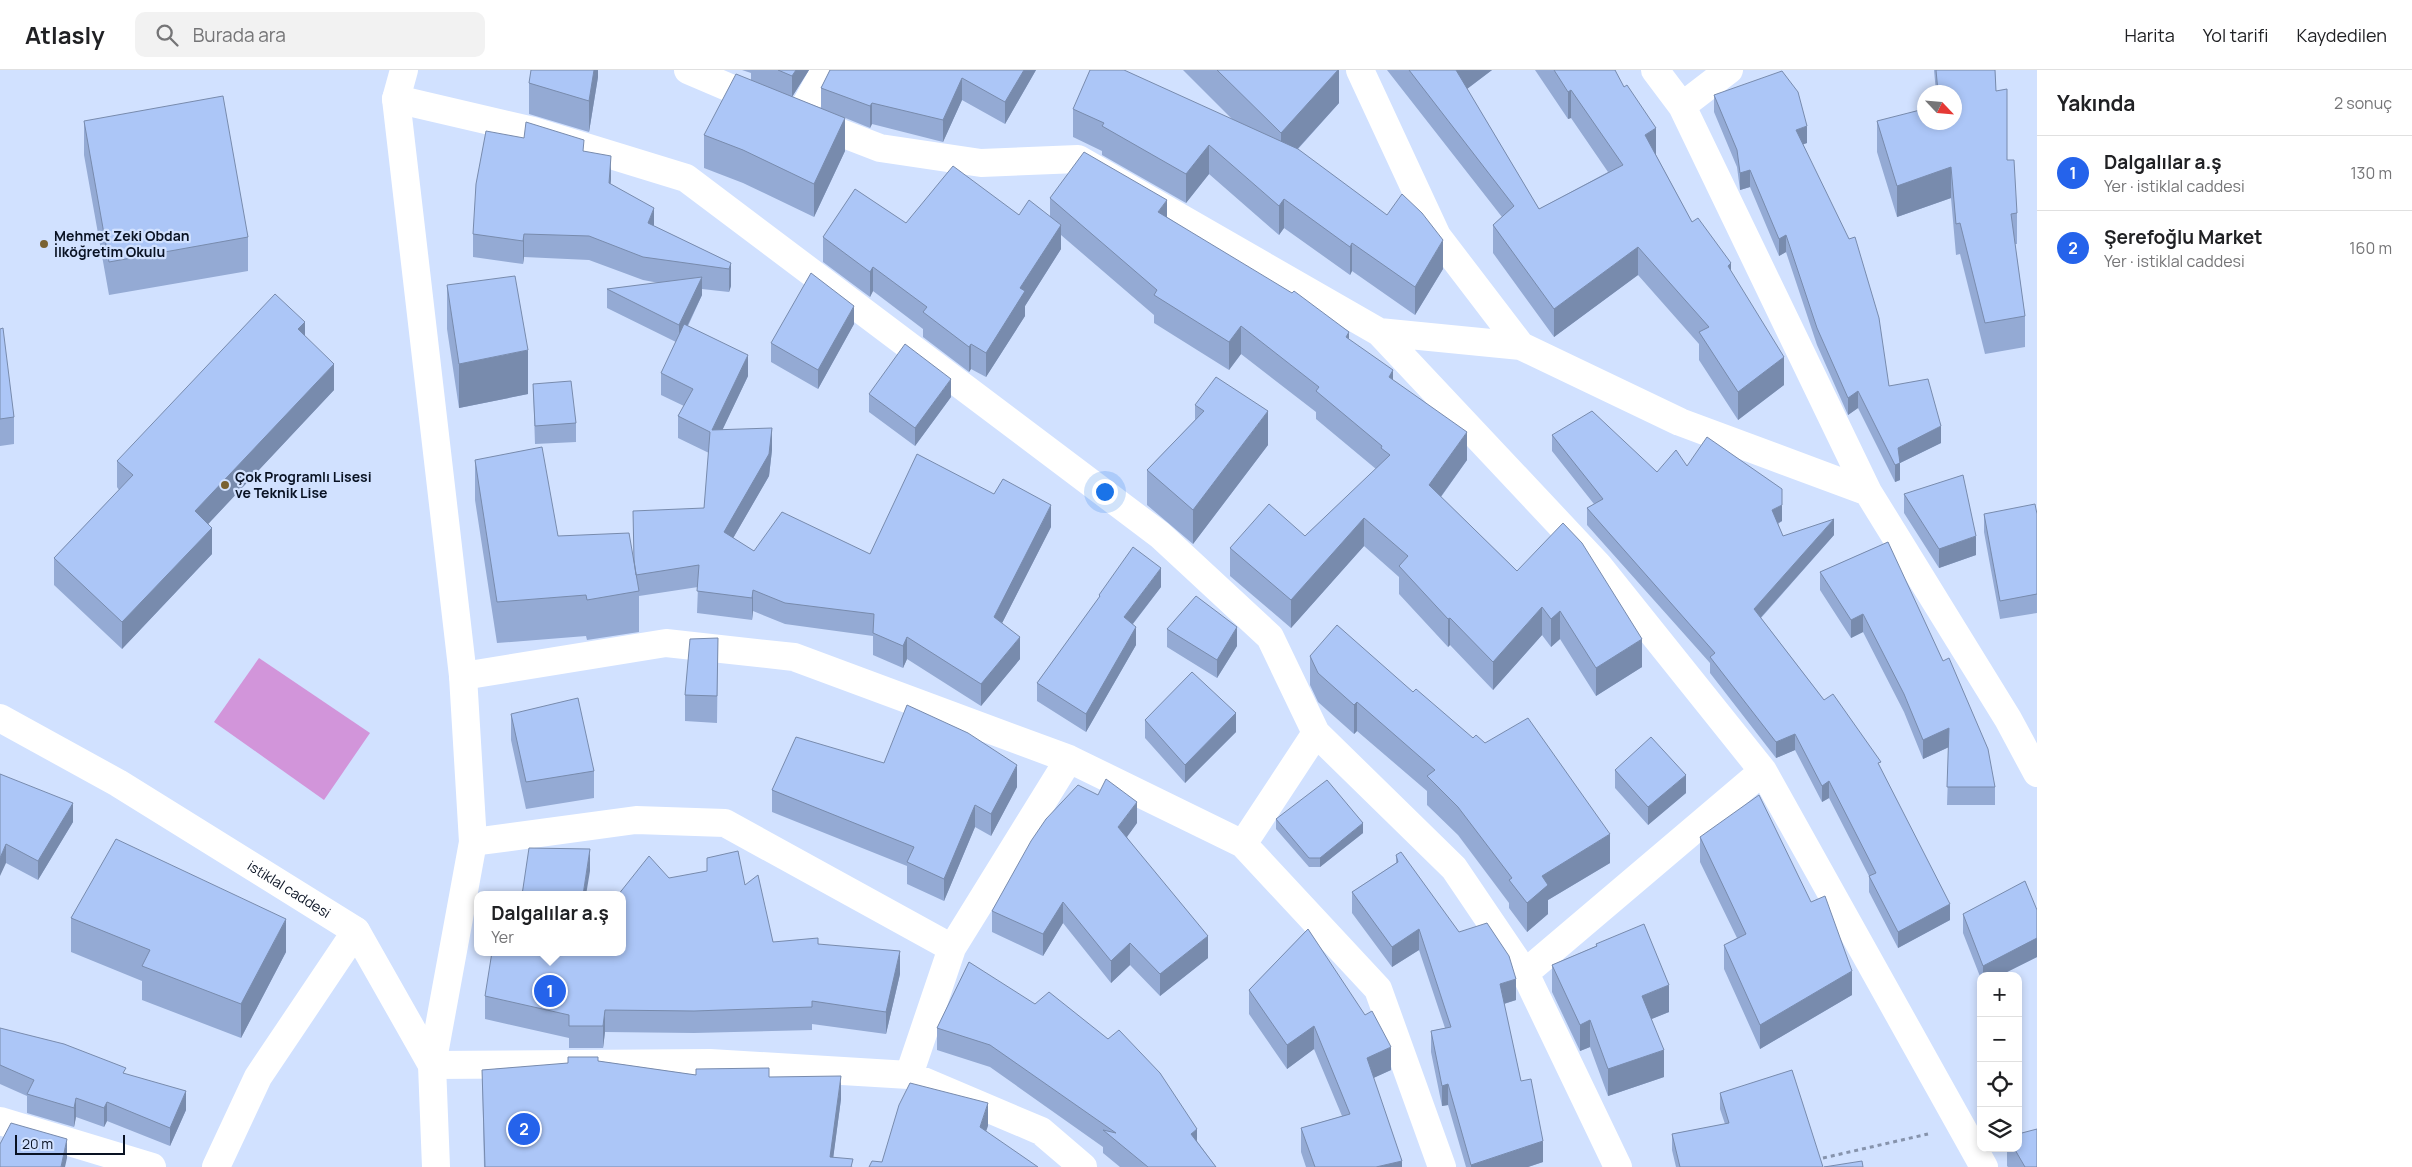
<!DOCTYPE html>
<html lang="tr">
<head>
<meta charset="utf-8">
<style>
	:root { --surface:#fff; --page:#f2f2f2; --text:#202124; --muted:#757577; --line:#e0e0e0; --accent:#2563eb }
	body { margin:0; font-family:Manrope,sans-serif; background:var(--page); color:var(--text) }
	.controls { position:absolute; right:15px; bottom:15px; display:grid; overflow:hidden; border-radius:10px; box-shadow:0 2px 8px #0003 }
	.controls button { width:45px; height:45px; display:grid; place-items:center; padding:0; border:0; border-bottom:1px solid var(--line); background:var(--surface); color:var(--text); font:25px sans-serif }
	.compass { position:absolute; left:1917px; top:15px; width:45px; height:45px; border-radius:50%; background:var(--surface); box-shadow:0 2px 8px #0003; rotate:116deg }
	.scale { position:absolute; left:15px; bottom:12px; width:110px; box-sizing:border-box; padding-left:5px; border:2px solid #091223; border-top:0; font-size:14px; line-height:18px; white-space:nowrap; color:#091223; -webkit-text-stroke:4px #d1e1ff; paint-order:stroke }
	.you { position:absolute; left:1104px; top:421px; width:18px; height:18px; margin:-12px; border:4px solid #fff; border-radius:50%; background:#1a73e8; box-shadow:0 0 0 8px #1a73e833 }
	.badge { display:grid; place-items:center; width:32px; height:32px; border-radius:50%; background:var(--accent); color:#fff; font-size:16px; font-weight:700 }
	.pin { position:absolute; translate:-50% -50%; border:2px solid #fff; box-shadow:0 1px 5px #0006 }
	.popup { position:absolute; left:474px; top:821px; width:152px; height:65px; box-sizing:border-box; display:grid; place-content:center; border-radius:10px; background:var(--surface); filter:drop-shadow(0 1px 4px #0005); font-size:16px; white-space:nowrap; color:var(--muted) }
	.popup b { font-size:19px; color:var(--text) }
	.popup::after { content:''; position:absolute; left:50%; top:100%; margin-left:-10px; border:10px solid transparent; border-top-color:var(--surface) }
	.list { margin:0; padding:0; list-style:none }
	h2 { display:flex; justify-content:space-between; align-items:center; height:65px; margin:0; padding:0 20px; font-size:21px }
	h2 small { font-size:16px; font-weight:400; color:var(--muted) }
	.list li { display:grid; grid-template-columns:32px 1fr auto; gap:15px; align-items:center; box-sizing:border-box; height:75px; padding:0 20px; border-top:1px solid var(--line) }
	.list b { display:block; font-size:19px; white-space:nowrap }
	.list p { margin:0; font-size:16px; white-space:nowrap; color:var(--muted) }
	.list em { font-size:16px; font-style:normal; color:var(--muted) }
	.icon { flex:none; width:28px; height:28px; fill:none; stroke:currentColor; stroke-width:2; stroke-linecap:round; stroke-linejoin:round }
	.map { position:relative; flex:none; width:2037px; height:1097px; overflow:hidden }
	header { display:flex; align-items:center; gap:30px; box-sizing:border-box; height:70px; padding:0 25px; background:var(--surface); border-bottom:1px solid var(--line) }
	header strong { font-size:24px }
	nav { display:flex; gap:28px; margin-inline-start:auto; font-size:18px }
	.search { width:350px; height:45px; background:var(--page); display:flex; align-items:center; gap:12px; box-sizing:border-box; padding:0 18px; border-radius:10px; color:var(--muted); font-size:19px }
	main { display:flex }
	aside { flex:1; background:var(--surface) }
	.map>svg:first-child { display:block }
	.green { fill:#d295da }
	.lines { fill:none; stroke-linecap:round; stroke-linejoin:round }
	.path { stroke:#8693ac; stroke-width:3; stroke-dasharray:4 4; stroke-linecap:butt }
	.street { stroke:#fff; stroke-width:28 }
	.secondary { stroke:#fff; stroke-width:28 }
	.wall { fill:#94aad4 }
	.shaded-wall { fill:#788bad }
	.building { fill:#acc6f7; stroke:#788bad }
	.poi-dot { fill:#7a6232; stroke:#d1e1ff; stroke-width:2 }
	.labels { text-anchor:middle; stroke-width:4.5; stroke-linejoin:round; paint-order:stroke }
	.poi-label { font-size:14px; font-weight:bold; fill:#091223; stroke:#d1e1ff; text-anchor:start }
	.street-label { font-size:14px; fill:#091223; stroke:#d1e1ff }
</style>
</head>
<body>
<header>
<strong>Atlasly</strong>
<div class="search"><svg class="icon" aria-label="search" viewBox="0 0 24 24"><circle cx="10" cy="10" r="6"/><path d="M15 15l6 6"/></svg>Burada ara</div>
<nav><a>Harita</a><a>Yol tarifi</a><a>Kaydedilen</a></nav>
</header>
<main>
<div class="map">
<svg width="2037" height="1097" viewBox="0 0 2037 1097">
	<rect width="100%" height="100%" fill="#d1e1ff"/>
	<path class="green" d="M259,588L370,663L324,730L214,652Z"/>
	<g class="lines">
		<path class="path" d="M1823,1088L1928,1064"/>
		<path class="street" d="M688,0L763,32
			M1360,0L1437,166L1521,276
			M1655,0L1682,36L1868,422L2008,649L2037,703
			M396,29L533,61L686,108L1160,465L1270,567L1316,663L1454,798L1525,903L1618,1097
			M1682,36L1729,0
			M799,47L825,0
			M810,51L880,78L981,93L1078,89L1379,262L1521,276L1680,352L1868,422
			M1379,262L1598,495L1763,701L1984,1097
			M463,606L666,573L794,587L1069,689L1243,774L1378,919L1442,1097
			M473,772L636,750L725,753L952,878
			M1243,774L1316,663
			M1525,903L1763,701
			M432,995L710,993L909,1005L1041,1061L1083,1097
			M909,1005L952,878L1069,689
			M0,1051L152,1097
			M216,1097L258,1007L356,861"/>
		<g class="secondary">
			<path d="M404,0L396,29L463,606L473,772L432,995"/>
			<path id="s1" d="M0,648L118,713L356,861L432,995L436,1097"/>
		</g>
	</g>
	<path class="wall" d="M598,0V7L589,62L529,44V13Z
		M742,0H809L792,27L821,38V18L830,0H1036L1005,54L962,30L943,72L872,54L870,58L843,47L845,81L814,147L743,113L704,98V65L751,10V3Z
		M1183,0H1339V33L1298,79L1443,199L1415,245L1352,201L1350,205L1284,158L1279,165L1209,104L1186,133L1102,85V81L1073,67V39L1233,50Z
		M1387,0H1492L1467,19L1539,139L1608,102L1571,48L1568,49L1535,0H1615L1656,85L1692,152L1731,202L1784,315L1738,350L1699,290V274L1638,205L1554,267L1493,183V155L1502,147Z
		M1934,0H1995L1996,21L2007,90L2017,143V174H2015L2025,246V277L1985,284L1960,184L1956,185L1951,128L1897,147L1877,82V51L1924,52L1954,22H1936Z
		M1714,25L1807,73L1803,74L1889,316L1941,373L1900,393V410L1895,412L1858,338L1848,345L1817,275L1786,182L1779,186L1750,117L1740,120L1737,97L1714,42Z
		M84,51L248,167V201L109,225L84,85Z
		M584,82L611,109L610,114L654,156L731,193V216L729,222L702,219V225L688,256L748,306L722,360L772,380L769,406L733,468L754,481L870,484L1051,457L1002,553L1020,589L981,636L907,589L903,598L873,585V566L785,554L753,541L752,550L697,543L698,517L639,526V562L587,570L586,566L497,573L475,430V390L558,466L633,488L704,438L709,383L678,368V346L684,336L661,325V303L676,272L607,238V219L659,213L643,210L589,190L524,187L523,194L473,187V164Z
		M1050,128L1167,147L1349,269L1393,310L1467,390L1441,427L1517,501L1642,597L1596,626L1560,569L1551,577L1542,565L1493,620L1450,575L1448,577L1399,524V507L1364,476L1291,558L1230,506V478L1305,466L1376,399L1316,349V342L1241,284L1229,300L1154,253V245L1061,165V179L1025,236V246L986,307L971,299L969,302L923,267V259L873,221L870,227L823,192V167L906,153L1019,145L1050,146Z
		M447,215L528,324L459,338L447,259Z
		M854,254L818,319L771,292V273Z
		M0,259L14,347V374L0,376Z
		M305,266L334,320L208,454L212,484L122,579L54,515V488L119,420L117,417V391Z
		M533,314L576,353V372L535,374Z
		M869,324L951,327L915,376L869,342Z
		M1195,335L1268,375L1193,474L1147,435V400L1195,350Z
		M1552,365L1657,402L1687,396L1782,451L1778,454L1783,466L1834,465L1761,548L1824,630L1881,699L1950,850L1898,878L1869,822V806L1829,728L1822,732L1795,680L1776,688L1710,603V593L1587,455V438L1594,434L1552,381Z
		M1904,424L1976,485L1939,498L1904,443Z
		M1984,444H2037V543L2000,549L1984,462Z
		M1888,472L1995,717V735H1947L1949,677L1923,689L1904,642L1863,562L1851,568L1820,520V502Z
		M1161,517L1133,554L1136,575L1086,662L1037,631V613L1099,528V525Z
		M1167,559L1237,576L1217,608L1167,577Z
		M718,568L717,653L685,651V625Z
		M1310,586L1610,793L1548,830V844L1527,862L1509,838V833L1458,765L1427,735V721L1357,661L1354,664L1318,632L1310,615Z
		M511,644L594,701V728L526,739L511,670Z
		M1145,650L1236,662L1185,713L1145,668Z
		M884,693L1017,717L991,766L975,757L944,831L907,814V796L772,742V720Z
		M1615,700L1686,723L1648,755L1615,718Z
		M0,704L73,752L38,810L6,793Z
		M1276,749L1363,763L1320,797H1309L1276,759Z
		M1137,753L1127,767L1208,888L1160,926L1130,895L1111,913L1063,853L1043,886L992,862V841Z
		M1700,767L1811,832L1852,925L1760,979L1724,899V875L1737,868L1700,792Z
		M1396,785L1459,862L1516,930L1504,934L1521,1011L1543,1092L1528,1097H1466L1448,1035L1442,1036L1431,982V961L1445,958L1419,880L1392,897L1352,843V822L1396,793Z
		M669,808L745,815L773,872L818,874L900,904L886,964L812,954V960L694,963L605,962L603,978H569V968L485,949V926L622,882Z
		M2037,840V887L1999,906H1981V909L1963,863V844Z
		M71,848L286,882L241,968L142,930V911L71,882Z
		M1308,859L1391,1000L1373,1008L1402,1097H1306L1301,1082V1058L1342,1046L1314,979L1287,999L1249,944V920Z
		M1596,874L1669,942L1651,949L1664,1007L1608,1026L1590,977L1580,981L1552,922V895L1596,876Z
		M969,892L1197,1071L1216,1097H1120L1103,1083V1077L990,997L937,980V958Z
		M0,958L126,1004L186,1040L170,1076L107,1051L104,1057L76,1047L74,1057L27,1043V1026L0,1014Z
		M598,991L696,1005L769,1007L841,1029L833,1088L853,1097H484L482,1000Z
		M1720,1023L1823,1097H1676L1672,1080V1064L1725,1054L1720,1039Z
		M2007,1078H2018L2037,1097H2008L2007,1096Z"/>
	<path class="shaded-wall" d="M594,0H598V7L589,62V31Z
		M796,0H809L792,27V6Z
		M1024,0H1036L1005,54V32Z
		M1338,0H1339V33L1281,97V63Z
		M1456,0H1492L1455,28Z
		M962,8V30L943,72V50Z
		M1571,20V48L1568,49V22Z
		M872,33V54L870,58V36Z
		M845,48V81L814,147V114Z
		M1807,56V73L1796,77V60Z
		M1656,58V86L1645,65Z
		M1209,75V104L1186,133V104Z
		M611,86V109L609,136V113Z
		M1951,97V128L1897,147V116Z
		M1750,100V117L1740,120V103Z
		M1284,129V158L1279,165V136Z
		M1167,130V158L1158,142Z
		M654,138V162L648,153Z
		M1061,155V179L1025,236V246L986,307V283L1020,218Z
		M524,164V187L523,194V171Z
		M1786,165V182L1779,186V169Z
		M1443,170V199L1415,245V217Z
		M1352,173V201L1350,205V177Z
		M1638,177V205L1554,267V239Z
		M731,193V216L729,222V199Z
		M1731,193V221L1728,196Z
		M873,197V221L870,227V202Z
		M702,207V225L679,273V255Z
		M854,236V254L818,319V300Z
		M305,252V278L298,259Z
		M1241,256V284L1229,300V272Z
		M1349,262V290L1346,267Z
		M971,274V299L969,302V277Z
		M528,280V324L459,338V294Z
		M748,285V306L712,382V360Z
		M1784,287V315L1738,350V322Z
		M334,294V320L195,468V441Z
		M1393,300V328L1389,307Z
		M951,309V327L915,376V358Z
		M1858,321V338L1848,345V328Z
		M1268,341V375L1193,474V440Z
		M1941,356V373L1900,393V410L1895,412V395L1898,378Z
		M772,358V380L769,406L724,484V462Z
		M1467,362V390L1429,443V415Z
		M1051,435V457L994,569V547Z
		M1782,435V451L1772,456V440Z
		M1364,448V476L1291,558V530Z
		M1834,449V465L1754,555V539Z
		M212,458V484L122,579V552Z
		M1976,466V485L1939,498V479Z
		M1161,498V517L1124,565V547Z
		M753,520V541L752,550V528Z
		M1542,537V565L1493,620V592Z
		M1560,541V569L1551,577V549Z
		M1863,544V562L1851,568V550Z
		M1450,548V575L1448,577V549Z
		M1136,557V575L1086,662V644Z
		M1237,557V576L1217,608V590Z
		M907,567V589L903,598V576Z
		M1020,567V589L981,636V614Z
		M1642,569V597L1596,626V598Z
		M1357,632V661L1354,664V635Z
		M1236,643V662L1185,713V695Z
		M1949,658V677L1923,689V670Z
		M1795,664V680L1776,688V672Z
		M1017,695V717L991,766V744Z
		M1686,705V723L1648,755V737Z
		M1829,711V728L1822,732V716Z
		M1137,732V753L1118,779V757Z
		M73,733V752L38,810V791Z
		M975,735V757L944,831V809Z
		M1363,753V763L1320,797V788Z
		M1610,764V793L1548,830V844L1527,862V833L1542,806Z
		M6,774V793L0,806V788Z
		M590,779V801L586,825H583Z
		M1063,832V853L1043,886V864Z
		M1950,834V850L1898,878V862Z
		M286,849V882L241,968V934Z
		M1419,859V880L1392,897V877Z
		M1208,866V888L1160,926V904Z
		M2037,868V887L1999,906H1983V896Z
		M1130,873V895L1111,913V891Z
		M900,881V904L886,964V942Z
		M1852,901V925L1760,979V955Z
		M1516,909V930L1500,935V914Z
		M1669,915V942L1642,953V926Z
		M605,940V962L603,978V956Z
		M1590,950V977L1580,981V955Z
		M1314,956V979L1287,999V975Z
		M1391,977V1000L1367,1011V988Z
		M1664,980V1007L1608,1026V999Z
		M841,1006V1029L832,1097L830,1087Z
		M1448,1014V1035L1442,1036V1016Z
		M186,1021V1040L170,1076V1058Z
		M76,1028V1047L74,1057V1038Z
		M107,1032V1051L104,1057V1038Z
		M988,1033V1056L980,1079V1057Z
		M1197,1059V1082L1191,1064Z
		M67,1069V1088L65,1097H61Z
		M1543,1071V1092L1528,1097H1471V1095Z
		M1402,1091V1097H1376Z"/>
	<path class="building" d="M531,0H594L589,31L529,13Z
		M778,0H796L792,6Z
		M830,0H1024L1005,32L962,8L943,50L872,33L870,36L821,18Z
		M1090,0H1124L1298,79L1387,145L1402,124L1422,143L1443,170L1415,217L1352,173L1350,177L1284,129L1279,136L1209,75L1186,104L1102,56L1104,53L1073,39Z
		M1217,0H1338L1281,63Z
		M1409,0H1456L1539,139L1623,95L1571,20L1568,22L1554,0H1615L1624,17L1627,15L1656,58L1645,65L1692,152L1698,148L1731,193L1728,196L1784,287L1738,322L1699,262L1709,257L1638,177L1554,239L1493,155L1514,136Z
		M1936,0H1995L1996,21L2007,19V90H2014L2017,143L2011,144L2025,246L1985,253L1960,153L1956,154L1951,97L1897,116L1877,51L1924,39V52H1954V22H1938Z
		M1782,1L1798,22L1807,56L1796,60L1849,169L1855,167L1879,248L1889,316L1928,309L1941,356L1898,378L1900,393L1895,395L1858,321L1848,328L1817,258L1786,165L1779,169L1750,100L1740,103L1737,80L1714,25Z
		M736,4L845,48L814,114L743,80L704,65Z
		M223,26L248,167L109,192L84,51Z
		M526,52L584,70L583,81L611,86L609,113L654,138L648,153L731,193L729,199L643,187L589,166L524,164L523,171L473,164L476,114L486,61L524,68Z
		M1084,82L1167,130L1158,142L1292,223L1294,221L1349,262L1346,267L1393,300L1389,307L1467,362L1429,415L1517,501L1563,453L1582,473L1642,569L1596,598L1560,541L1551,549L1542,537L1493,592L1450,548L1448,549L1399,496L1408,486L1364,448L1291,530L1230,478L1269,434L1305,466L1390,385L1381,378L1382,376L1316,321L1319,317L1241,256L1229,272L1154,225L1157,220L1050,128Z
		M953,96L1019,145L1029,130L1061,155L1020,218L1025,221L986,283L971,274L969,277L923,242L927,237L873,197L870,202L823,167L855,119L906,153Z
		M811,203L854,236L818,300L771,273Z
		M515,206L528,280L459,294L447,215Z
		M702,207L679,255L607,219Z
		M275,224L305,252L298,259L334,294L195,441L212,458L122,552L54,488L133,405L117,391Z
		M684,254L748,285L712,360L772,358L769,384L724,462L754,481L782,442L870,484L917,384L994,424L1003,409L1051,435L994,547L1020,567L981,614L907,567L903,576L873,563L874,544L785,533L753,520L752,528L697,521L699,495L636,505L634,490L633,441L704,438L710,362L678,346L693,319L661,303Z
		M3,258L14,347L0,349V259Z
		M905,274L951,309L915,358L869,324Z
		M1216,307L1268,341L1193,440L1147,400L1204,341L1195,335Z
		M571,311L576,353L535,356L533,314Z
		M1592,341L1657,402L1676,380L1687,396L1707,367L1782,419V435L1772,440L1783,466L1834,449L1754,539L1824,630L1833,624L1881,692L1878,693L1950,834L1898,862L1869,806L1876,803L1829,711L1822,716L1795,664L1776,672L1710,587L1715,583L1587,438L1603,429L1552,365Z
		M542,377L558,466L629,463L639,521L587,530L586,525L497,532L475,390Z
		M1963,405L1976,466L1939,479L1904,424Z
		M2035,434L2037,444V524L2000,531L1984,444Z
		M1888,472L1943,591L1949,588L1988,679L1995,717H1947L1949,658L1923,670L1904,624L1863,544L1851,550L1820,502Z
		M1133,477L1161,498L1124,547L1136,557L1086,644L1037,613L1100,526L1099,525Z
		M1196,526L1237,557L1217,590L1167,559Z
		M1337,555L1413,622L1416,619L1473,668L1476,665L1485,673L1528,648L1610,764L1542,806L1548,815L1527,833L1509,810L1512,808L1458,737L1427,706L1435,700L1357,632L1354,635L1318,603L1310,586Z
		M718,568L717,626L685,625L690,569Z
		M1192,602L1236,643L1185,695L1145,650Z
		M578,628L594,701L526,712L511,644Z
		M907,635L968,663L1017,695L991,744L975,735L944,809L907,792L914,777L772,720L796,667L884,693Z
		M1651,667L1686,705L1648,737L1615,700Z
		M0,704L73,733L38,791L6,774L0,788Z
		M1106,709L1137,732L1118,757L1208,866L1160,904L1130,873L1111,891L1063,832L1043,864L992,841L1031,771L1046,749L1078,715L1098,725Z
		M1327,710L1363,753L1320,788H1309L1276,749Z
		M1759,725L1811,832L1825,826L1852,901L1760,955L1724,875L1746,864L1700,767Z
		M116,769L286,849L241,934L142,896L150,880L71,848Z
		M529,778L590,779L583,825H522Z
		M738,781L745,815L758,805L773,872L818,868V874L900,881L886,942L812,931V937L694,941L605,940L603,956H569V945L485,926L492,882H622V825H618L649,786L669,808L707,801V788Z
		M1401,782L1459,862L1487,853L1509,886L1516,909L1500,914L1521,1011L1531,1009L1543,1071L1471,1095L1448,1014L1442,1016L1431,961L1451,957L1419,859L1392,877L1352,822L1398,792L1396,785Z
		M2025,811L2037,840V868L1983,896L1963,844Z
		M1644,854L1669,915L1642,926L1664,980L1608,999L1590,950L1580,955L1552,895L1597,876L1596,874Z
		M1308,859L1365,945L1372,941L1389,973L1391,977L1367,988L1402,1091L1376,1097H1315L1301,1058L1350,1044L1314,956L1287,975L1249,920Z
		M969,892L1035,934L1049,922L1108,969L1119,960L1160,1003L1197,1059L1191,1064L1216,1097H1148L1103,1060L1116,1063L990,975L937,958Z
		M0,958L64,974L126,998L123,1003L186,1021L170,1058L107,1032L104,1038L76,1028L74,1038L27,1024L34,1010L0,995Z
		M568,987H598V991L696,1005V999L769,998V1007L841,1006L830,1087L853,1089L851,1097H485L482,1000L568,993Z
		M1792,1000L1823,1097H1680L1672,1064L1729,1053L1720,1023Z
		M910,1013L988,1033L980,1057L1038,1097H869L872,1091L882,1092L899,1035Z
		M11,1053L67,1069L61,1097H0V1074Z
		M2037,1059V1097H2025L2014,1078H2018V1064Z
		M1862,1091L1863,1097H1824Z"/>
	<g class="poi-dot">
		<circle cx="44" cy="174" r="5"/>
		<circle cx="225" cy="415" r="5"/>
	</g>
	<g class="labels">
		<g class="poi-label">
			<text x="54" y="171">Mehmet Zeki Obdan<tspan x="54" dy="16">İlköğretim Okulu</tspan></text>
			<text x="235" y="412">Çok Programlı Lisesi<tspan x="235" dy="16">ve Teknik Lise</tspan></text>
		</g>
		<g class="street-label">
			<text dy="5" stroke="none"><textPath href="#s1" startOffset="336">istiklal caddesi</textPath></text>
		</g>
	</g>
</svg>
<div class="controls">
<button>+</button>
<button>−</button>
<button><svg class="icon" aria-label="locate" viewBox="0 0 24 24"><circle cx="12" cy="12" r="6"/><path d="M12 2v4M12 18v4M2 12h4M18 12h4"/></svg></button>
<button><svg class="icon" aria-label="layers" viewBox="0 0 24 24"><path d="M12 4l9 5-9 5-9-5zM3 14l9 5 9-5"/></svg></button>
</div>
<svg class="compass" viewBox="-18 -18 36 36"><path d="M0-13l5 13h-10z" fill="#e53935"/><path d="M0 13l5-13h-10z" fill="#757577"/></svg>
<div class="scale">20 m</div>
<div class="you"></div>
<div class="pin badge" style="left:550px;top:921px">1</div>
<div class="popup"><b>Dalgalılar a.ş</b>Yer</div>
<div class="pin badge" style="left:524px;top:1059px">2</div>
</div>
<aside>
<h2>Yakında<small>2 sonuç</small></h2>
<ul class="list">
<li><span class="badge">1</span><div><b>Dalgalılar a.ş</b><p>Yer · istiklal caddesi</p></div><em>130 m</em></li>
<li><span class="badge">2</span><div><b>Şerefoğlu Market</b><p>Yer · istiklal caddesi</p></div><em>160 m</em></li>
</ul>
</aside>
</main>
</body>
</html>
